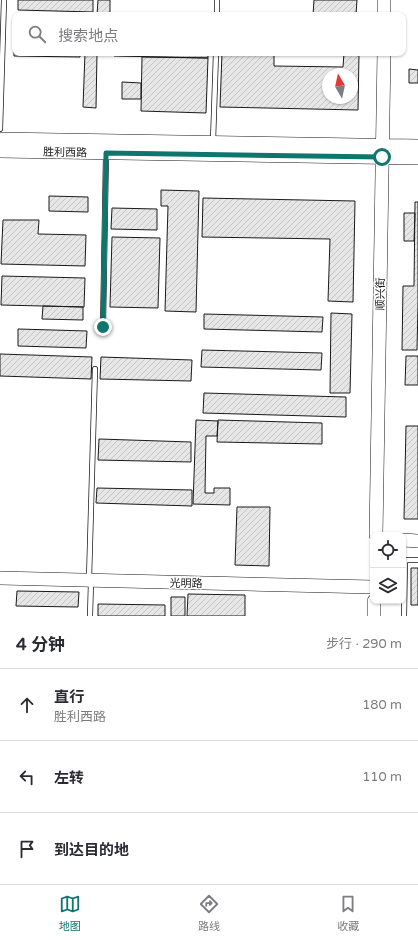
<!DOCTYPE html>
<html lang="zh">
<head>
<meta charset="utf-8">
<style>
	:root { --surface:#fff; --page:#f2f2f3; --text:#2b2b33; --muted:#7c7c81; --line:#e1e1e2; --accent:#0f766e }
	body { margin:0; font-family:"Varela Round","Noto Sans SC",sans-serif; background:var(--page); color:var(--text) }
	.controls { position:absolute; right:12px; bottom:12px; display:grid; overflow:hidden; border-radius:8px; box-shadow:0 1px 3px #0004 }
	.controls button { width:36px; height:36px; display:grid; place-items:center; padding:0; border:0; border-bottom:1px solid var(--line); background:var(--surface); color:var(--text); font:20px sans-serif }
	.compass { position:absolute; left:322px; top:68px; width:36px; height:36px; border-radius:50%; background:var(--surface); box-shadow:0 1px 3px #0004; rotate:351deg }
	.stop { position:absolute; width:12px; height:12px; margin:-9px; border:3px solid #0f766e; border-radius:50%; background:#fff }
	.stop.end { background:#0f766e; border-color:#fff; box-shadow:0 1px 4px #0008 }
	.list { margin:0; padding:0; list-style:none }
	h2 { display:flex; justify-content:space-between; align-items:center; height:52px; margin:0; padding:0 16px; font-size:17px }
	h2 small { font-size:13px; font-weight:400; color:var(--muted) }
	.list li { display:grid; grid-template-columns:26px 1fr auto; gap:12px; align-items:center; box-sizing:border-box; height:72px; padding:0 16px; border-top:1px solid var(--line) }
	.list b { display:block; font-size:15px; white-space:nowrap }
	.list p { margin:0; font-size:13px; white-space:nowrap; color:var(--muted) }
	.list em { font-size:13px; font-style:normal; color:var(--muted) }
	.icon { flex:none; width:22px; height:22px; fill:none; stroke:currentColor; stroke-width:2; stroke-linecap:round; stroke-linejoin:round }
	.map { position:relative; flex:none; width:418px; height:616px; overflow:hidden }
	.search { position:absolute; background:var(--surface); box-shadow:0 1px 3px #0004; left:12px; right:12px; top:12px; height:44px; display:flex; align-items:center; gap:10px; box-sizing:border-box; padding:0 14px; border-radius:8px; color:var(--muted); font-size:15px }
	.sheet { height:268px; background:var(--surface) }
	nav { display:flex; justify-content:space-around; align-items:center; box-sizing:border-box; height:56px; border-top:1px solid var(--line); background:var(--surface); font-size:11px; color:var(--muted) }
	nav a { display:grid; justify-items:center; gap:2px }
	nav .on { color:var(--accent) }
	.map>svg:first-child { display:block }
	.building { fill:url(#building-hatch); stroke:#1a1a1a; fill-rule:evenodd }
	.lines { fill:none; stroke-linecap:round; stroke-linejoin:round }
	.lane-casing { stroke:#1a1a1a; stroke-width:6 }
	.secondary-casing { stroke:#1a1a1a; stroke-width:14 }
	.lane { stroke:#fff; stroke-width:4.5 }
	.secondary { stroke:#fff; stroke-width:13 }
	.route { stroke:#0f766e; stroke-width:5 }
	.labels { text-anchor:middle; stroke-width:3; stroke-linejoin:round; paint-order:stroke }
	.street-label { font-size:11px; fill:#1a1a1a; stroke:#fff }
</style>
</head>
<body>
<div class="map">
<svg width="418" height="616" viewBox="0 0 418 616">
	<defs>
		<pattern id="building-hatch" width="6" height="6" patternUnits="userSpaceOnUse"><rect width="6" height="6" fill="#e6e6e6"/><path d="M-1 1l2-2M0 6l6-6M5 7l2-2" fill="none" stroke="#c5c5c5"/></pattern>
	</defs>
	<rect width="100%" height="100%" fill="#fff"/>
	<path class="building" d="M18,0H93V12L18,10Z
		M98,0H110V15H97Z
		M314,0H357L356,15H313Z
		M14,33L15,53H80V57L14,56Z
		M85,53H97L96,108L83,107Z
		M114,53H208V58L114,56Z
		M222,53H274V66L343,67L344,53H359L358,110L220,107ZM328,74H352V98H328Z
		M142,57L208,58L206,113L141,111Z
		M409,69L418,70V83H409Z
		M122,82L141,83V99H122Z
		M161,190L199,191L196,312L165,311L168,206H161Z
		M49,196L88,197V212L49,211Z
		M203,198L355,201L353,302L328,301L330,239L202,237Z
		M415,202H418V304L417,350H402L403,286H414Z
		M112,208L157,209V230L111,229Z
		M404,213H415L414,241H404Z
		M3,220H39L38,234L86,235L85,266L1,264Z
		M112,237L160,238L158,308L110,307Z
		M2,276L85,278L84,307L1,305Z
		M43,306L83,307V320L42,319Z
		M331,313L352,314L350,393H330Z
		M204,314L323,317L322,332L204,329Z
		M18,329L87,331L86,348L18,346Z
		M202,350L322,353L321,370L201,367Z
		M0,354L92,357L91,379L0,376Z
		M406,356H418V385H405Z
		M101,357L192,360L191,381L100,379Z
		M204,393L346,397V417L203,413Z
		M196,420L218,421L217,436H206L205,493H214V488H230V505L193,504Z
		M218,420L322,423V444L217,442Z
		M406,426H418V519H404Z
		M99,439L191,442V462L98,460Z
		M97,488L192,490V506L96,503Z
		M237,507H270L269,566L235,565Z
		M411,568H418V605H411Z
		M17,591L79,592L78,607L16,606Z
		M188,594L245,595V616H187Z
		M171,597H185V616H171Z
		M98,604L165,605V616H98Z"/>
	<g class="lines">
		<defs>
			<path id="lane" d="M217,15V0
				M0,129L4,0
				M213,141L216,53
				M103,327L106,154
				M89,579L95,369
				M90,616L91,582
				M404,616L405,560H418"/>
			<path id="secondary" d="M384,15V0
				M0,139L418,146
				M0,151L418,158
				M376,535L384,53
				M403,540L418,541
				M0,578L373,587
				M374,616V601"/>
		</defs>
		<use href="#lane" class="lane-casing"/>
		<use href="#secondary" class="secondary-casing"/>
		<use href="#lane" class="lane"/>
		<use href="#secondary" class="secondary"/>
	</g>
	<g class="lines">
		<path class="route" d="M103,327L106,153L382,157"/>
	</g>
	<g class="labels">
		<g class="street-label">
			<text transform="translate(65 152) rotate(1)" y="4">胜利西路</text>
			<text transform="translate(380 294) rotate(-89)" y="4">顺兴街</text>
			<text transform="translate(186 583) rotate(1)" y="4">光明路</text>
		</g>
	</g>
</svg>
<div class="controls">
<button><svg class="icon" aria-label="locate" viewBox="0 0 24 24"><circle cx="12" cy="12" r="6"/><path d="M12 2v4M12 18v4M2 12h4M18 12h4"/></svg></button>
<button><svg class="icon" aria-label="layers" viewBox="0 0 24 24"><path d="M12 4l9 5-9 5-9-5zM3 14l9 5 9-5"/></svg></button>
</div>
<svg class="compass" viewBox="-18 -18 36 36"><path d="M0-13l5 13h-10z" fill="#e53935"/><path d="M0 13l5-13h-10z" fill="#7c7c81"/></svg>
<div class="stop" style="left:382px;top:157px"></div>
<div class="stop end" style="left:103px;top:327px"></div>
<div class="search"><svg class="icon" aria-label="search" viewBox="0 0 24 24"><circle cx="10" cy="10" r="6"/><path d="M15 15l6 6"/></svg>搜索地点</div>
</div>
<section class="sheet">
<h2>4 分钟<small>步行 · 290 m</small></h2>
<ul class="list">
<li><svg class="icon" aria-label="ahead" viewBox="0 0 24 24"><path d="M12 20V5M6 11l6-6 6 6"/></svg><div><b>直行</b><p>胜利西路</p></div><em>180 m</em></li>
<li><svg class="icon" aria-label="left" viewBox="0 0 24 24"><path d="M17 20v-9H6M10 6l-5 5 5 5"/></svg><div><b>左转</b></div><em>110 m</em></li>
<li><svg class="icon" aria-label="arrive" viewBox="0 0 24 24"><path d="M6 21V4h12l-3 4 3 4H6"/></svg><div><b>到达目的地</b></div></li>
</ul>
</section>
<nav>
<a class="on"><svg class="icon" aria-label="map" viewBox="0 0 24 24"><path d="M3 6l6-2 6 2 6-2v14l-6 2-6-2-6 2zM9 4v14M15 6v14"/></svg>地图</a>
<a><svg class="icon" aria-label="directions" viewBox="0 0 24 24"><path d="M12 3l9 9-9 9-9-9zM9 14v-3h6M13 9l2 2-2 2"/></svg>路线</a>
<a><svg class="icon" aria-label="saved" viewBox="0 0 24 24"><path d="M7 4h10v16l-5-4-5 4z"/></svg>收藏</a>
</nav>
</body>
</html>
